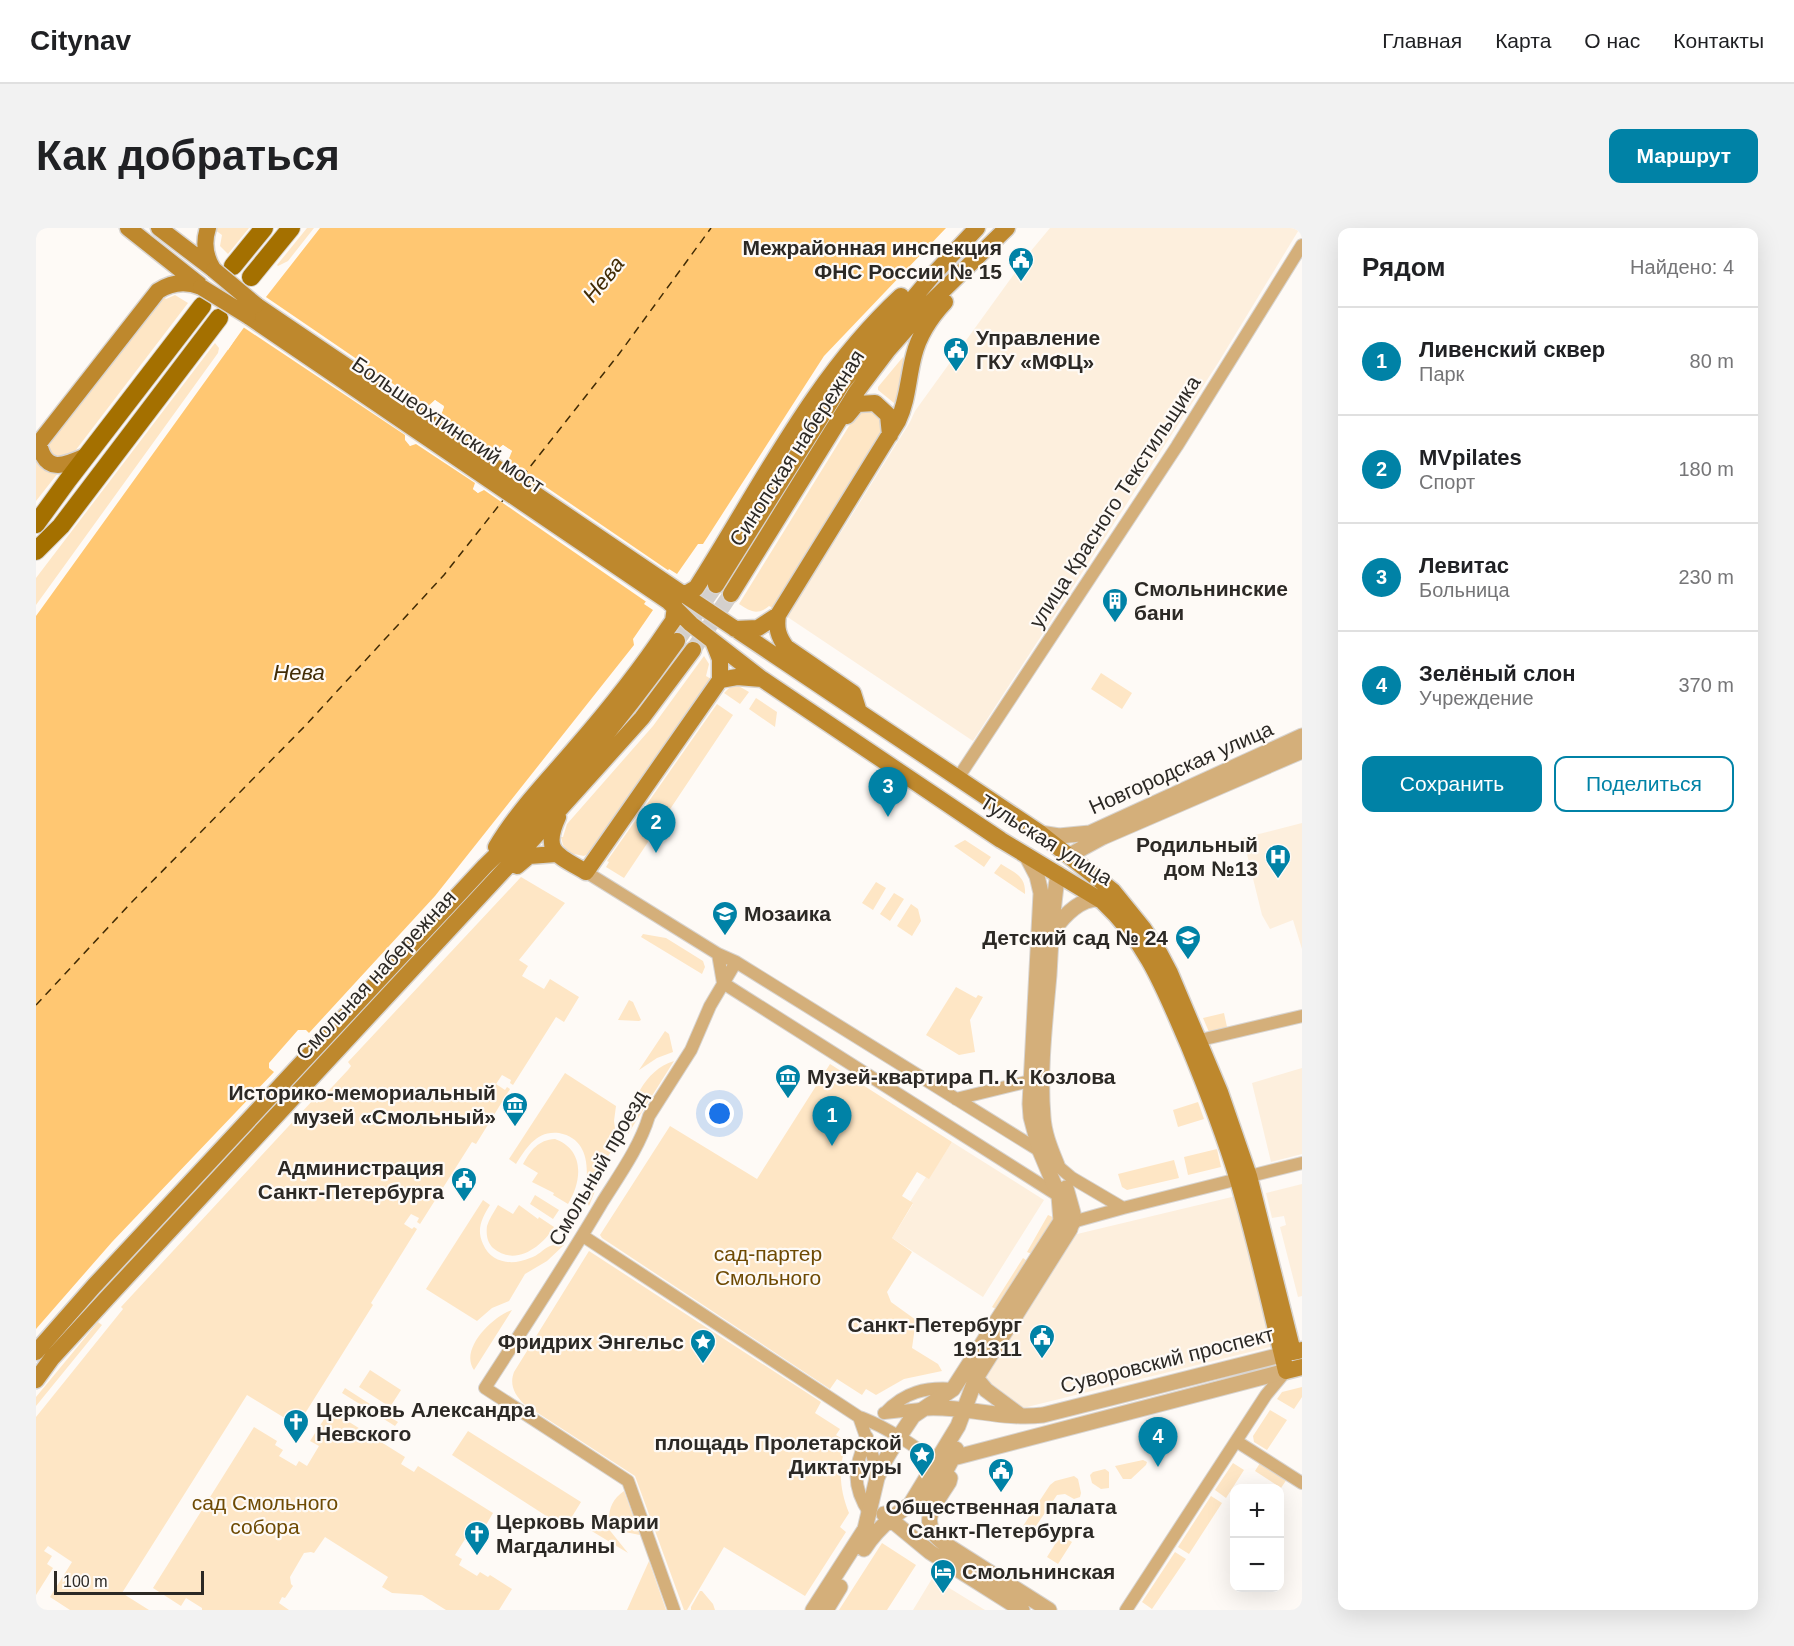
<!DOCTYPE html>
<html lang="ru">
<head>
<meta charset="utf-8">
<style>
	:root { --surface:#fff; --page:#f2f2f2; --text:#202124; --muted:#757577; --line:#e0e0e0; --accent:#0082a6 }
	body { margin:0; font-family:Helvetica,sans-serif; background:var(--page); color:var(--text) }
	.controls { position:absolute; right:18px; bottom:18px; display:grid; overflow:hidden; border-radius:12px; box-shadow:0 6px 24px #0002 }
	.controls button { width:54px; height:54px; display:grid; place-items:center; padding:0; border:0; border-bottom:2px solid var(--line); background:var(--surface); color:var(--text); font:30px sans-serif }
	.scale { position:absolute; left:18px; bottom:15px; width:150px; box-sizing:border-box; padding-left:6px; border:3px solid #2c2925; border-top:0; font-size:16px; line-height:21px; white-space:nowrap; color:#2c2925; -webkit-text-stroke:4px #fefaf6; paint-order:stroke }
	.you { position:absolute; left:684px; top:886px; width:21px; height:21px; margin:-15px; border:4px solid #fff; border-radius:50%; background:#1a73e8; box-shadow:0 0 0 9px #1a73e833 }
	.badge { display:grid; place-items:center; width:39px; height:39px; border-radius:50%; background:var(--accent); color:#fff; font-size:20px; font-weight:700 }
	.pin { position:absolute; translate:-50% -50px; filter:drop-shadow(0 2px 3px #0008) }
	.pin::after { content:''; position:absolute; top:32px; width:21px; height:18px; background:inherit; clip-path:polygon(0 0,100% 0,50% 100%) }
	.list { margin:0; padding:0; list-style:none }
	h2 { display:flex; justify-content:space-between; align-items:center; height:78px; margin:0; padding:0 24px; font-size:26px }
	h2 small { font-size:20px; font-weight:400; color:var(--muted) }
	.list li { display:grid; grid-template-columns:39px 1fr auto; gap:18px; align-items:center; box-sizing:border-box; height:108px; padding:0 24px; border-top:2px solid var(--line) }
	.list b { display:block; font-size:22px; white-space:nowrap }
	.list p { margin:0; font-size:20px; white-space:nowrap; color:var(--muted) }
	.list em { font-size:20px; font-style:normal; color:var(--muted) }
	.actions { display:flex; gap:12px; padding:18px 24px }
	.actions a { flex:1; padding:14px 0; border:2px solid var(--accent); border-radius:12px; text-align:center; font-size:21px; color:var(--accent) }
	.actions .main { background:var(--accent); color:#fff }
	.map { position:relative; flex:none; width:1266px; height:1382px; overflow:hidden; border-radius:12px }
	header { display:flex; align-items:center; gap:36px; box-sizing:border-box; height:84px; padding:0 30px; background:var(--surface); border-bottom:2px solid var(--line) }
	header strong { font-size:28px }
	nav { display:flex; gap:33px; margin-inline-start:auto; font-size:21px }
	.intro { display:flex; align-items:center; justify-content:space-between; box-sizing:border-box; height:144px; padding:0 36px }
	h1 { margin:0; font-size:42px }
	.button { padding:15px 27px; border-radius:12px; background:var(--accent); color:#fff; font-size:21px; font-weight:700 }
	main { display:flex; gap:36px; padding:0 36px }
	aside { flex:1; background:var(--surface); border-radius:12px; box-shadow:0 6px 24px #0002 }
	.map>svg:first-child { display:block }
	.built { fill:#fdefdd }
	.green { fill:#fee6c5 }
	.water { fill:#ffc772; fill-rule:evenodd }
	.pier { fill:#fefaf6; fill-rule:evenodd }
	.lines { fill:none; stroke-linecap:round; stroke-linejoin:round }
	.ferry { stroke:#422c05; stroke-width:1.5; stroke-dasharray:8 6; stroke-linecap:butt }
	.secondary-tunnel { stroke:#d4d0cc; stroke-width:16; stroke-dasharray:16 8; stroke-linecap:butt }
	.minor-casing { stroke:#d8d4d0; stroke-width:14 }
	.tertiary-casing { stroke:#d8d4d0; stroke-width:17 }
	.secondary-casing { stroke:#d8d4d0; stroke-width:19 }
	.primary-casing { stroke:#d8d4d0; stroke-width:20 }
	.minor { stroke:#d4af7a; stroke-width:12 }
	.tertiary { stroke:#d4af7a; stroke-width:15 }
	.secondary { stroke:#be882d; stroke-width:16 }
	.primary { stroke:#a47000; stroke-width:18 }
	.secondary-bridge-casing { stroke:#d8d4d0; stroke-width:19; stroke-linecap:butt }
	.secondary-bridge { stroke:#be882d; stroke-width:16 }
	.labels { text-anchor:middle; stroke-width:4.5; stroke-linejoin:round; paint-order:stroke }
	.poi-label { font-size:21px; font-weight:bold; fill:#2c2925; stroke:#fefaf6; text-anchor:end }
	.street-label { font-size:21px; fill:#2c2925; stroke:#fefaf6 }
	.park-label { font-size:21px; fill:#6e4a03; stroke:#fefaf6 }
	.water-label { font-size:22px; font-style:italic; fill:#422c05; stroke:#fefaf6 }
</style>
</head>
<body>
<header>
<strong>Citynav</strong>
<nav><a>Главная</a><a>Карта</a><a>О нас</a><a>Контакты</a></nav>
</header>
<div class="intro"><h1>Как добраться</h1><a class="button">Маршрут</a></div>
<main>
<div class="map">
<svg width="1266" height="1382" viewBox="0 0 1266 1382">
	<rect width="100%" height="100%" fill="#fefaf6"/>
	<path class="built" d="M1014,0H1264L1182,135L937,513L750,388L811,295L874,194L879,183L994,24Z
		M1266,595V721L1257,692L1234,701L1226,687L1207,610Z
		M1266,840V926L1235,934L1216,855Z
		M916,914L1008,972L947,1069L856,1010L877,976L874,974L890,949L893,950Z
		M1266,956V1068L1262,1069L1244,999L1250,997L1248,988L1236,990L1230,965Z
		M1200,968L1238,1118L987,1180L982,1179L954,1157L950,1151V1144L1037,1007Z
		M897,1349V1350L949,1382H877Z"/>
	<path class="green" d="M180,0H213L192,26L184,18L186,7L179,2Z
		M271,0H278L252,33L242,38L241,37Z
		M139,67L152,75L36,227L31,231L17,228L10,217L126,68L130,71Z
		M179,115L183,120L182,125L0,377V350Z
		M867,129L868,132L861,172L858,175L842,162V159Z
		M826,183H837L846,192L847,204L739,381L733,378C721,388 714,383 703,376L818,190Z
		M0,232L8,240L22,245L0,273Z
		M668,428L673,436L670,448L677,452L557,623L548,628L533,625L527,617L525,609H527L531,596L617,498Z
		M1065,445L1096,465L1086,481L1055,461Z
		M701,457L713,464L704,476L688,465L694,459Z
		M720,470L741,484L739,499L713,481Z
		M681,476L697,487L588,650L570,639L573,634L571,633Z
		M929,612L955,629L948,639L918,618Z
		M965,636C979,645 990,648 989,666L958,645Z
		M485,649L529,675L483,732L492,738L486,748L508,761L514,751L543,769L528,794L520,789L477,857L474,855L475,852L466,847L460,856L469,862L471,859L474,861L440,916L436,914L384,996L381,994L383,990L375,986L368,996L376,1001L378,999L381,1001L335,1075L337,1077L268,1187L259,1182L252,1192L211,1167L86,1365L113,1382H34L14,1369L36,1334L12,1318L8,1323L16,1328L11,1336L17,1340L0,1367V1189L87,1081L85,1079L277,872L281,875L312,842L315,838L312,834Z
		M840,654L850,660L837,682L826,675Z
		M858,665L868,671L854,693L844,686Z
		M875,676L882,681L885,693L876,708L861,698Z
		M607,706L630,710L667,733L669,739L666,746L605,709Z
		M920,759L940,770L942,767L947,769L934,792L939,824L923,827L890,807Z
		M593,772L597,774L605,792L603,793L582,792Z
		M1188,785L1191,799L1173,804L1167,790Z
		M629,803L633,806L637,824L621,830L603,842Z
		M638,833L592,906C593,877 608,842 638,833Z
		M794,836L916,914L893,951L881,944L866,968L877,975L856,1010L876,1024L851,1064L855,1074L880,1092L876,1120L902,1136L906,1143L868,1151L840,1167L830,1161L826,1167L801,1151L794,1161L566,1010L564,1007L634,898L721,951Z
		M529,845L580,878L578,893L581,915L562,943L559,963L553,978C552,975 549,973 548,970C547,966 549,960 550,956C553,933 549,910 523,905C501,902 490,920 480,936L473,931Z
		M1162,874L1168,891L1142,899L1137,882Z
		M519,911C549,922 546,953 532,976L517,967L518,965L496,954L502,945L487,936C495,922 502,912 519,911Z
		M1181,921L1185,939L1152,947L1148,929Z
		M1138,932L1143,950L1091,962L1086,959L1082,946Z
		M499,967L523,982L517,991L494,976Z
		M447,972L454,977C446,990 440,1001 447,1016C455,1035 476,1038 494,1030C502,1028 507,1021 514,1018C518,1016 523,1017 528,1017L511,1033L489,1046L473,1073L456,1080L441,1093L390,1061Z
		M462,977L477,986L483,977L502,991L503,989L518,999C506,1019 479,1039 457,1020C451,1014 450,1006 451,998C453,991 458,984 462,977Z
		M1012,987L1019,990L998,1027L991,1024Z
		M553,1023L785,1174L779,1185L804,1201L800,1207L811,1214C802,1239 803,1260 813,1285L804,1299L810,1304L769,1368L688,1319L651,1382H648L599,1248L488,1176C479,1167 473,1157 478,1144Z
		M987,1030L993,1034L962,1082L956,1079Z
		M476,1082L438,1142C423,1121 457,1088 476,1082Z
		M62,1094L66,1097L0,1178V1169Z
		M334,1142L365,1162L354,1179L323,1159Z
		M1266,1159V1169L1258,1181L1241,1171L1246,1164Z
		M309,1160L362,1194L359,1198L306,1165Z
		M294,1182L369,1229L365,1236L378,1244L382,1238L457,1285L440,1314L431,1308L419,1327L426,1331L423,1337L441,1348L444,1344L452,1349L454,1347L476,1361L463,1382H410L386,1367L356,1365L346,1359L352,1349L289,1309L278,1325L275,1324L268,1325L254,1349L255,1356L257,1358L249,1370L246,1369L243,1375L253,1382H166V1380L150,1370L145,1378L117,1360L218,1199L241,1213L239,1217L247,1222L243,1228L260,1238L263,1233L271,1238L283,1218L274,1213Z
		M1234,1182L1251,1192L1231,1222L1218,1214L1217,1208Z
		M432,1203L545,1274L529,1300L416,1227Z
		M1107,1232L1111,1234L1110,1237L1095,1251H1087L1079,1238Z
		M1197,1235L1208,1242L1190,1270L1179,1262Z
		M1224,1235L1251,1251L1245,1260L1219,1243Z
		M1069,1241L1073,1244V1260L1065,1261L1056,1255L1054,1247L1057,1244Z
		M1038,1248L1042,1251L1045,1265L1044,1269L1038,1271L1029,1266L1021,1267L996,1304L989,1302L987,1298L1014,1257L1019,1253Z
		M588,1263L604,1307L584,1303L573,1292C573,1279 577,1271 588,1263Z
		M1175,1268L1186,1275L1153,1326L1142,1319Z
		M563,1289L592,1325L554,1302Z
		M1028,1309L1036,1314L1022,1336L1011,1329L1021,1313Z
		M846,1315L880,1337L851,1382H803Z
		M1139,1324L1150,1331L1116,1381L1106,1374Z
		M613,1333L630,1382H591Z
		M664,1363H666L677,1376L679,1382H655V1379Z"/>
	<path class="water" d="M284,0H910L788,128L667,316H662L641,346L633,341L608,376L617,382L597,411L598,417L399,668L273,805L270,802H262L233,835V840L238,844L76,1014L0,1101V388L230,69ZM399,172L408,179L403,191L374,218L369,207ZM467,217L476,223L442,265L437,261L456,226Z"/>
	<path class="pier" d="M227,67L391,179L399,172L408,178L404,191L456,226L467,217L476,223L472,233L642,349L634,344L612,375L448,262L442,265L437,261L439,255L380,216L374,218L369,212V207L207,99L192,122L190,120ZM399,176L404,180L401,189L375,215L372,208ZM467,221L472,224L469,231L442,262L440,260L442,257L458,228Z"/>
	<g class="lines">
		<path class="ferry" d="M486,249L583,126L675,0
			M0,777L93,677L269,498L408,347L468,271"/>
		<path class="secondary-tunnel" d="M641,413L680,357
			M657,422L695,366"/>
		<defs>
			<path id="minor" d="M922,550L1141,218L1266,17
				M550,644L682,726L700,734L1004,923L1036,950L1087,980L1040,993L1034,1001
				M682,726L687,755L1023,968
				M1156,814L1266,788
				M920,871L994,853
				M1087,980L1266,935
				M547,1008L823,1189C837,1193 881,1217 890,1229C893,1233 894,1238 895,1243
				M848,1185L885,1181
				M849,1185C868,1164 890,1159 917,1161
				M823,1189L837,1229L841,1250
				M831,1209C818,1239 815,1258 834,1286
				M1200,1213L1266,1255
				M638,1382L592,1253L449,1160C489,1098 530,1036 567,973C584,946 604,918 613,888L655,822L674,778L700,734
				M1090,1382L1230,1167L1250,1143"/>
			<path id="tertiary" d="M1004,605L1023,608L1054,605L1266,508
				M1032,628L1067,609L1266,523
				M1016,704C1026,690 1043,671 1062,671
				M1021,937C1015,922 1008,906 1007,889C1003,843 1009,793 1013,747C1015,713 1016,679 1022,646
				M940,1150L950,1162L985,1188
				M891,1180C930,1178 968,1192 1007,1187L1257,1124
				M917,1230L1250,1143
				M914,1250L913,1254C898,1278 880,1295 909,1316L1013,1382
				M874,1277L922,1198L940,1150L1034,1001L1037,985L1030,960
				M848,1286L894,1324L986,1382
				M828,1321C840,1302 854,1290 872,1278C877,1275 884,1273 889,1269C902,1257 914,1238 920,1221
				M777,1382L829,1301L841,1250L848,1234L863,1209L877,1188L917,1161L1025,993L1023,968L1004,923L995,889L994,876L1005,665L1001,648L990,627
				M790,1382L804,1359"/>
			<path id="secondary" d="M92,0L164,57
				M123,0L178,42
				M172,0C167,15 169,28 177,41
				M220,77L641,362L1004,605L1077,663L1107,700L1124,726L1134,745L1184,864L1213,948L1257,1124L1266,1122
				M212,88L633,374L655,396L726,451L965,612L1066,673C1112,716 1128,761 1152,816C1170,860 1187,903 1201,949C1220,1013 1234,1078 1250,1143L1266,1139
				M811,188L821,176L839,175L852,187L854,207
				M50,228C28,238 9,246 3,215L122,63C136,54 151,53 165,59
				M680,357L807,154L896,48L941,0
				M695,366L821,163L852,122L888,81L971,0
				M648,367L660,360C724,260 777,149 865,68
				M742,387C740,400 742,408 750,419L817,465L823,484
				M699,401L722,400L742,387L862,193C872,172 872,149 878,127C883,107 895,89 909,74
				M684,452L701,449L726,451
				M522,589C506,624 521,627 550,644L684,452V431L677,413
				M460,619C482,582 512,552 540,519C573,481 604,442 632,400L637,393L639,379
				M481,638L493,628L520,626
				M0,1124L58,1058L449,638C520,570 584,493 641,413
				M0,1152L16,1130L72,1069L496,612L606,490L657,422"/>
			<path id="primary" d="M197,38L228,0
				M215,49L255,0
				M0,296L32,252L166,78
				M0,323L25,298L183,90"/>
		</defs>
		<use href="#minor" class="minor-casing"/>
		<use href="#tertiary" class="tertiary-casing"/>
		<use href="#secondary" class="secondary-casing"/>
		<use href="#primary" class="primary-casing"/>
		<use href="#minor" class="minor"/>
		<use href="#tertiary" class="tertiary"/>
		<use href="#secondary" class="secondary"/>
		<use href="#primary" class="primary"/>
		<defs>
			<path id="secondary-bridge" d="M178,42L220,77
				M165,59L212,88"/>
		</defs>
		<use href="#secondary-bridge" class="secondary-bridge-casing"/>
		<use href="#secondary-bridge" class="secondary-bridge"/>
	</g>
	<defs>
		<symbol id="civic-pin" viewBox="-11 -11 22 30"><path d="M0 17L-7.5 6A9.5 9.5 0 1 1 7.5 6Z" fill="#0082a6" stroke="#fefaf6"/><path d="M-.6-6.5H3V-4.5H.6V-3L4-1V1h2V6H-6V1h2V-1L-.6-3ZM-1.2 2.5V6h2.4V2.5Z" fill="#fff"/></symbol>
		<symbol id="building-pin" viewBox="-11 -11 22 30"><path d="M0 17L-7.5 6A9.5 9.5 0 1 1 7.5 6Z" fill="#0082a6" stroke="#fefaf6"/><path d="M-4-6H4V6H1V3H-1V6H-4ZM-2.5-4.3h1.7v1.8h-1.7ZM.8-4.3h1.7v1.8H.8ZM-2.5-1h1.7V.8h-1.7ZM.8-1h1.7V.8H.8Z" fill="#fff"/></symbol>
		<symbol id="hospital-pin" viewBox="-11 -11 22 30"><path d="M0 17L-7.5 6A9.5 9.5 0 1 1 7.5 6Z" fill="#0082a6" stroke="#fefaf6"/><path d="M-5-5h3v3.5h4V-5h3V5h-3V1.5h-4V5h-3Z" fill="#fff"/></symbol>
		<symbol id="school-pin" viewBox="-11 -11 22 30"><path d="M0 17L-7.5 6A9.5 9.5 0 1 1 7.5 6Z" fill="#0082a6" stroke="#fefaf6"/><path d="M0-5L7-2L0 1L-7-2ZM-4 1L0 2.5L4 1V4Q0 6-4 4Z" fill="#fff"/></symbol>
		<symbol id="museum-pin" viewBox="-11 -11 22 30"><path d="M0 17L-7.5 6A9.5 9.5 0 1 1 7.5 6Z" fill="#0082a6" stroke="#fefaf6"/><path d="M0-6L6-3V-2H-6V-3ZM-5-1h2V3h-2ZM-1-1h2V3h-2ZM3-1h2V3H3ZM-6 4H6V6H-6Z" fill="#fff"/></symbol>
		<symbol id="sight-pin" viewBox="-11 -11 22 30"><path d="M0 17L-7.5 6A9.5 9.5 0 1 1 7.5 6Z" fill="#0082a6" stroke="#fefaf6"/><path d="M0-6L1.8-2.2L6-1.7L2.9 1.2L3.7 5.4L0 3.3L-3.7 5.4L-2.9 1.2L-6-1.7L-1.8-2.2Z" fill="#fff"/></symbol>
		<symbol id="church-pin" viewBox="-11 -11 22 30"><path d="M0 17L-7.5 6A9.5 9.5 0 1 1 7.5 6Z" fill="#0082a6" stroke="#fefaf6"/><path d="M-1.2-6h2.4v3.5h3.3v2.4h-3.3V6h-2.4V-.1h-3.3v-2.4h3.3Z" fill="#fff"/></symbol>
		<symbol id="hotel-pin" viewBox="-11 -11 22 30"><path d="M0 17L-7.5 6A9.5 9.5 0 1 1 7.5 6Z" fill="#0082a6" stroke="#fefaf6"/><path d="M-6-4.5h1.5V1H6V5H4.5V3h-9V5H-6ZM-4 0a1.8 1.8 0 1 1 3.6 0ZM.5 0V-2.5h3Q6-2.5 6 0Z" fill="#fff"/></symbol>
	</defs>
	<g fill-rule="evenodd">
		<use href="#civic-pin" x="970" y="17" width="30" height="40"/>
		<use href="#civic-pin" x="905" y="107" width="30" height="40"/>
		<use href="#building-pin" x="1064" y="358" width="30" height="40"/>
		<use href="#hospital-pin" x="1227" y="614" width="30" height="40"/>
		<use href="#school-pin" x="674" y="671" width="30" height="40"/>
		<use href="#school-pin" x="1137" y="695" width="30" height="40"/>
		<use href="#museum-pin" x="737" y="834" width="30" height="40"/>
		<use href="#museum-pin" x="464" y="862" width="30" height="40"/>
		<use href="#civic-pin" x="413" y="937" width="30" height="40"/>
		<use href="#civic-pin" x="991" y="1094" width="30" height="40"/>
		<use href="#sight-pin" x="652" y="1099" width="30" height="40"/>
		<use href="#church-pin" x="245" y="1179" width="30" height="40"/>
		<use href="#sight-pin" x="871" y="1212" width="30" height="40"/>
		<use href="#civic-pin" x="950" y="1228" width="30" height="40"/>
		<use href="#church-pin" x="426" y="1291" width="30" height="40"/>
		<use href="#hotel-pin" x="892" y="1329" width="30" height="40"/>
	</g>
	<g class="labels">
		<g class="poi-label">
			<text x="966" y="27">Межрайонная инспекция<tspan x="966" dy="24">ФНС России № 15</tspan></text>
			<text x="940" y="117" text-anchor="start">Управление<tspan x="940" dy="24">ГКУ «МФЦ»</tspan></text>
			<text x="1098" y="368" text-anchor="start">Смольнинские<tspan x="1098" dy="24">бани</tspan></text>
			<text x="1222" y="624">Родильный<tspan x="1222" dy="24">дом №13</tspan></text>
			<text x="708" y="693" text-anchor="start">Мозаика</text>
			<text x="1132" y="717">Детский сад № 24</text>
			<text x="771" y="856" text-anchor="start">Музей-квартира П. К. Козлова</text>
			<text x="460" y="872">Историко-мемориальный<tspan x="460" dy="24">музей «Смольный»</tspan></text>
			<text x="408" y="947">Администрация<tspan x="408" dy="24">Санкт-Петербурга</tspan></text>
			<text x="986" y="1104">Санкт-Петербург<tspan x="986" dy="24">191311</tspan></text>
			<text x="648" y="1121">Фридрих Энгельс</text>
			<text x="280" y="1189" text-anchor="start">Церковь Александра<tspan x="280" dy="24">Невского</tspan></text>
			<text x="866" y="1222">площадь Пролетарской<tspan x="866" dy="24">Диктатуры</tspan></text>
			<text x="965" y="1286" text-anchor="middle">Общественная палата<tspan x="965" dy="24">Санкт-Петербурга</tspan></text>
			<text x="460" y="1301" text-anchor="start">Церковь Марии<tspan x="460" dy="24">Магдалины</tspan></text>
			<text x="926" y="1351" text-anchor="start">Смольнинская</text>
		</g>
		<g class="street-label">
			<text transform="translate(412 197) rotate(34)" y="7">Большеохтинский мост</text>
			<text transform="translate(761 220) rotate(-57)" y="7">Синопская набережная</text>
			<text transform="translate(1079 274) rotate(-57)" y="7">улица Красного Текстильщика</text>
			<text transform="translate(1145 540) rotate(-24)" y="7">Новгородская улица</text>
			<text transform="translate(1010 612) rotate(32)" y="7">Тульская улица</text>
			<text transform="translate(340 747) rotate(-47)" y="7">Смольная набережная</text>
			<text transform="translate(562 940) rotate(-60)" y="7">Смольный проезд</text>
			<text transform="translate(1131 1132) rotate(-14)" y="7">Суворовский проспект</text>
		</g>
		<g class="park-label">
			<text x="732" y="1033">сад-партер<tspan x="732" dy="24">Смольного</tspan></text>
			<text x="229" y="1282">сад Смольного<tspan x="229" dy="24">собора</tspan></text>
		</g>
		<g class="water-label">
			<text transform="translate(567 51) rotate(-51)" y="8">Нева</text>
			<text x="263" y="452">Нева</text>
		</g>
	</g>
</svg>
<div class="controls">
<button>+</button>
<button>−</button>
</div>
<div class="scale">100 m</div>
<div class="you"></div>
<div class="pin badge" style="left:796px;top:918px">1</div>
<div class="pin badge" style="left:620px;top:625px">2</div>
<div class="pin badge" style="left:852px;top:589px">3</div>
<div class="pin badge" style="left:1122px;top:1239px">4</div>
</div>
<aside>
<h2>Рядом<small>Найдено: 4</small></h2>
<ul class="list">
<li><span class="badge">1</span><div><b>Ливенский сквер</b><p>Парк</p></div><em>80 m</em></li>
<li><span class="badge">2</span><div><b>MVpilates</b><p>Спорт</p></div><em>180 m</em></li>
<li><span class="badge">3</span><div><b>Левитас</b><p>Больница</p></div><em>230 m</em></li>
<li><span class="badge">4</span><div><b>Зелёный слон</b><p>Учреждение</p></div><em>370 m</em></li>
</ul>
<div class="actions"><a class="main">Сохранить</a><a>Поделиться</a></div>
</aside>
</main>
</body>
</html>
